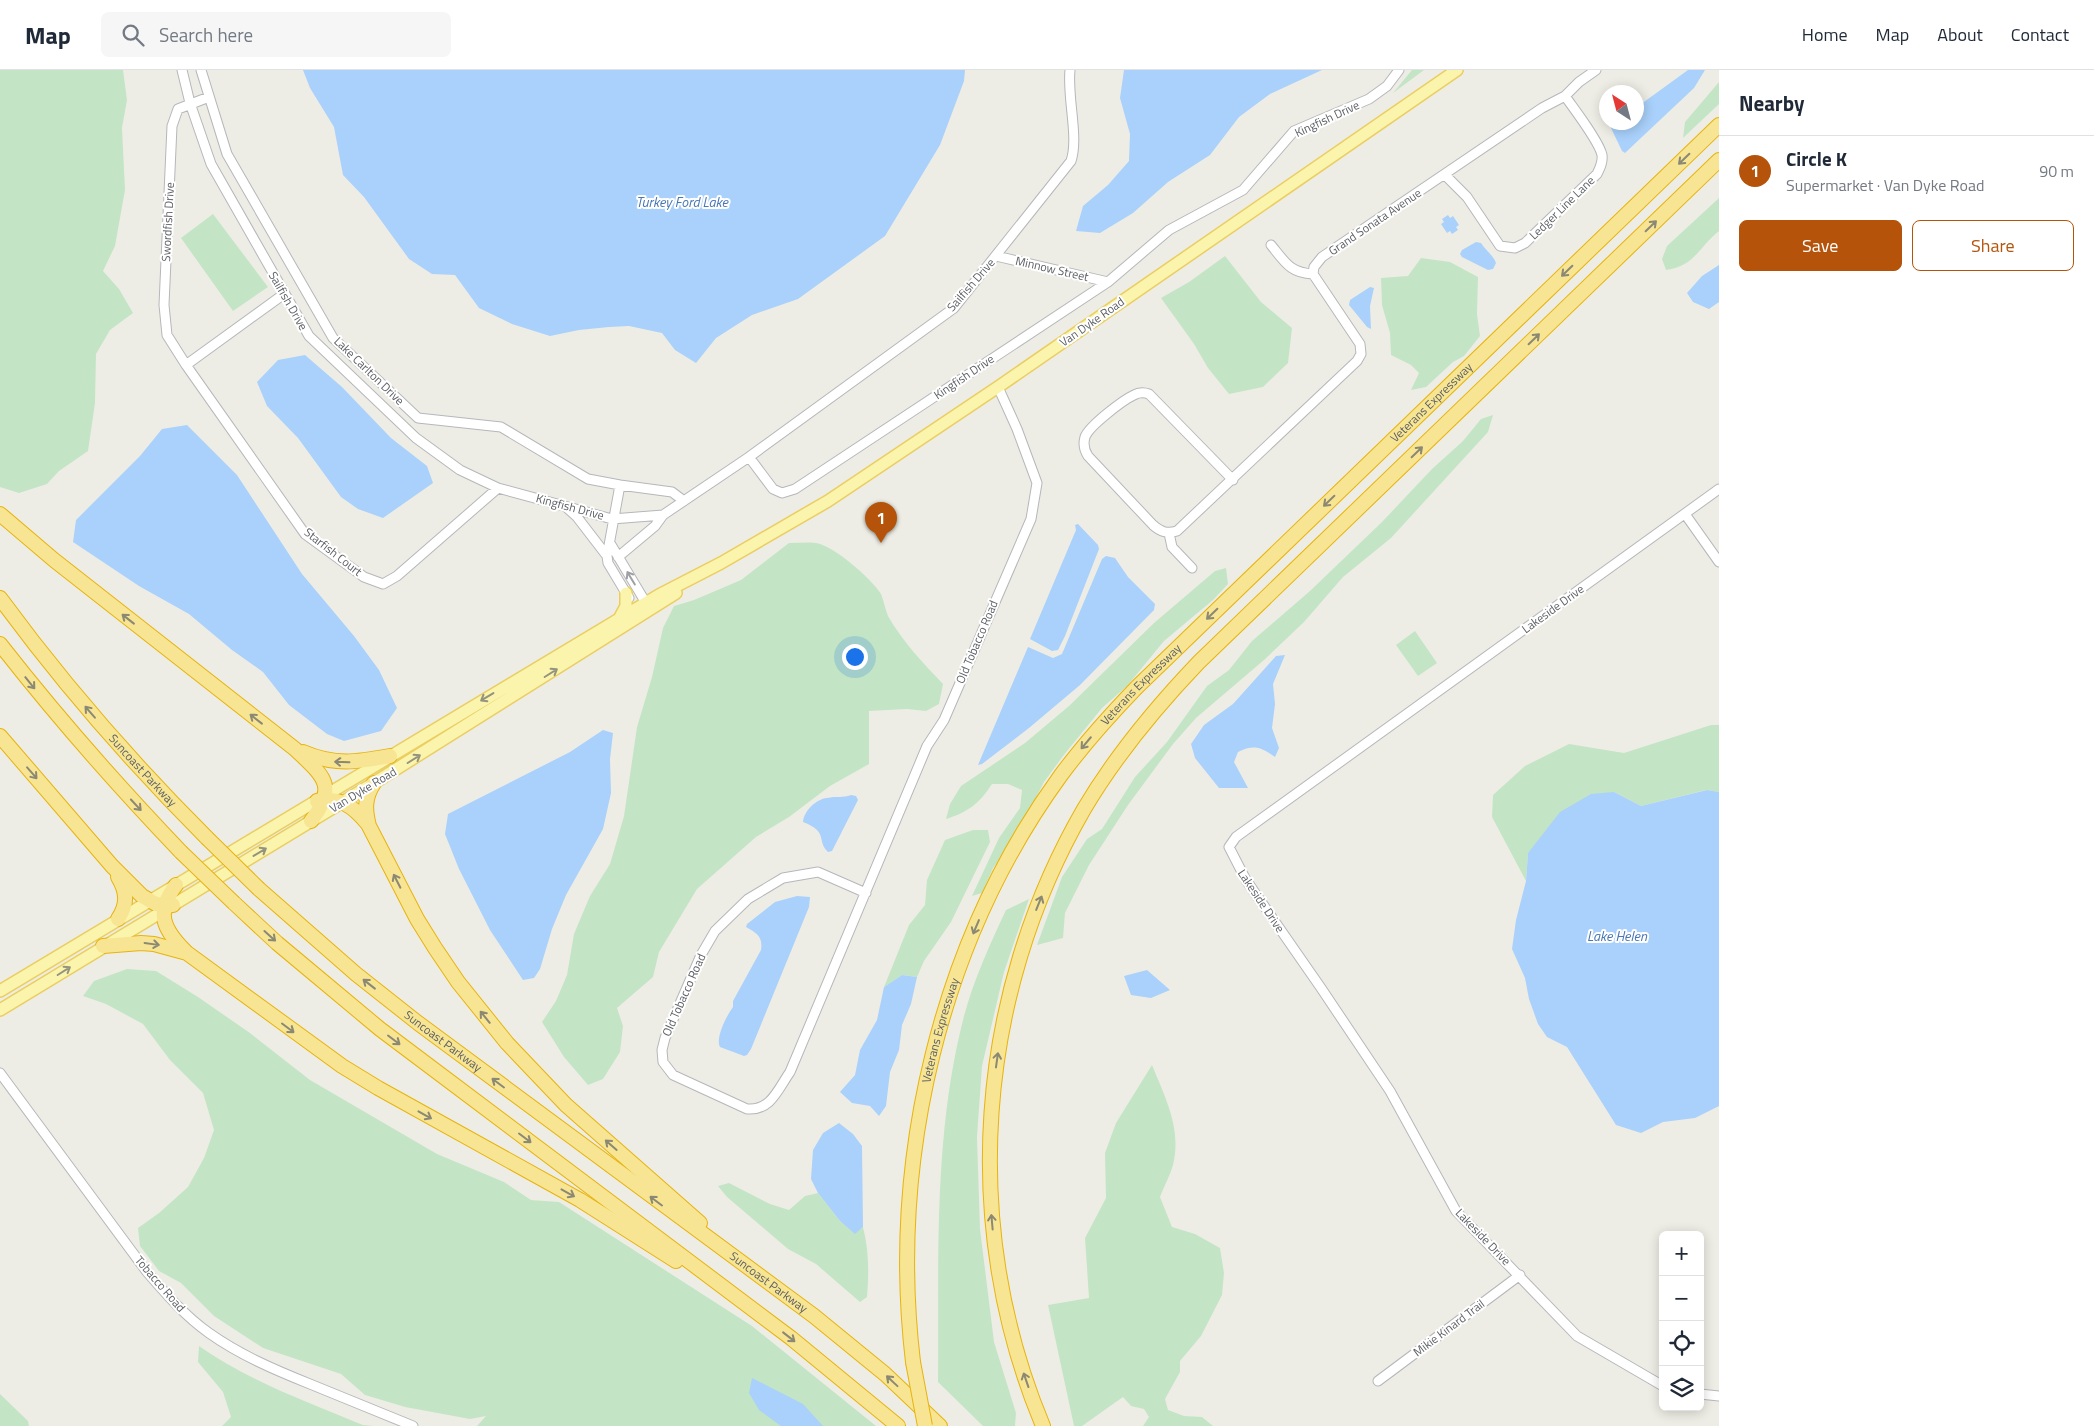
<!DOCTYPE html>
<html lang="en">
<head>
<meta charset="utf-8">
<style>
	:root { --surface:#fff; --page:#f6f6f7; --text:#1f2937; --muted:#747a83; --line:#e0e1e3; --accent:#b45309 }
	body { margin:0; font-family:"Titillium Web",sans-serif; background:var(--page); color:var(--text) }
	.controls { position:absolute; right:15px; bottom:15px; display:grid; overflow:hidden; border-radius:8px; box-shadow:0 2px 12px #0003 }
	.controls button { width:45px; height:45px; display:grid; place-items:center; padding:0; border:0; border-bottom:1px solid var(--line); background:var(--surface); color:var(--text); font:25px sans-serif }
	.compass { position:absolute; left:1599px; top:15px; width:45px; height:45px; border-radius:50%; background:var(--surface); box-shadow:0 2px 12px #0003; rotate:324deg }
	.you { position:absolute; left:854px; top:586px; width:18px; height:18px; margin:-12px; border:4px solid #fff; border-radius:50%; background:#1a73e8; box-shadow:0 0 0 8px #1a73e833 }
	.badge { display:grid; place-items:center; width:32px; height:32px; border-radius:50%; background:var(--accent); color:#fff; font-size:16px; font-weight:700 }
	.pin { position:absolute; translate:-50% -41px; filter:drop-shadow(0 1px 2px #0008) }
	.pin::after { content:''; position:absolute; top:26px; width:18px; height:15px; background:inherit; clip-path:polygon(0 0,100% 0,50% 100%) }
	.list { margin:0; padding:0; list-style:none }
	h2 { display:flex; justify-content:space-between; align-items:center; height:65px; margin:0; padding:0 20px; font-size:21px }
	h2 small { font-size:16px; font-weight:400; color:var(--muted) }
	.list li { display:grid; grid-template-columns:32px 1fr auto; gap:15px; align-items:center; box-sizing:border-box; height:70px; padding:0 20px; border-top:1px solid var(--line) }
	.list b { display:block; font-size:19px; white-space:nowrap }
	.list p { margin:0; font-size:16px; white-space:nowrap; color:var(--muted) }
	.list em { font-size:16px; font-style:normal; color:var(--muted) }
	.actions { display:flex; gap:10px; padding:15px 20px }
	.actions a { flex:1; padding:11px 0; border:1px solid var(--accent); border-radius:8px; text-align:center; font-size:18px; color:var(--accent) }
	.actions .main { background:var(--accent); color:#fff }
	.icon { flex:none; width:28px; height:28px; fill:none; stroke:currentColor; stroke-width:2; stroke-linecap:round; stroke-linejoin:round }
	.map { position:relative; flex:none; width:1719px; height:1356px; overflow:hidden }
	header { display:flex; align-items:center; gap:30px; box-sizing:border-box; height:70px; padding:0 25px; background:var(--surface); border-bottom:1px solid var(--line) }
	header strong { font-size:24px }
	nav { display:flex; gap:28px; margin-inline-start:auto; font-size:18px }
	.search { width:350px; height:45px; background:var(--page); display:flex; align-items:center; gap:12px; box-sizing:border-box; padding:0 18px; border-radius:8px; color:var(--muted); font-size:19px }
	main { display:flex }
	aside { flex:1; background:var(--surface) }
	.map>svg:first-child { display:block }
	.green { fill:#c3e5c5 }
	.water { fill:#a9d1fb }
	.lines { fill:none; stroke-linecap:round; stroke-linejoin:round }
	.minor-casing { stroke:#b5b7bb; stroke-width:11 }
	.major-casing { stroke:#eace62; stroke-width:14 }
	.highway-casing { stroke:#e7b30c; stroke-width:16 }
	.minor { stroke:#fff; stroke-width:9 }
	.major { stroke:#fbf4ad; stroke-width:11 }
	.highway { stroke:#f7e593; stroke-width:14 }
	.highway-bridge-casing { stroke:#e7b30c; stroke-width:16; stroke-linecap:butt }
	.highway-bridge { stroke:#f7e593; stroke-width:14 }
	.oneway { stroke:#8b8873 }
	.oneway2 { stroke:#9ea0a3 }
	.oneway3 { stroke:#94947e }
	.labels { text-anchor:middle; stroke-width:4; stroke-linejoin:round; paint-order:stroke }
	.street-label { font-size:12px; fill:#5d6065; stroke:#fff }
	.water-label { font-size:14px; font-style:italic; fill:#4976b4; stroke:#fff }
</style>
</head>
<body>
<header>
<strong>Map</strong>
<div class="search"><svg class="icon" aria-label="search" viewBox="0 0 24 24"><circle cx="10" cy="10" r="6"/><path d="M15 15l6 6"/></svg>Search here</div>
<nav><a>Home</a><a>Map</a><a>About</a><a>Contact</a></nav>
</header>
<main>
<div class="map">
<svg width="1719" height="1356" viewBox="0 0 1719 1356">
	<rect width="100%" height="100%" fill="#eeede5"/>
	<path class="green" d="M0,0H123L127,30L122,58L125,120L115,176L103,201L119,219L133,243L110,260L96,284L95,333L88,381L59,401L47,414L19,423L0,417Z
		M1412,0H1424L1393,23Z
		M1719,12V34L1683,68L1685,52Z
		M1719,128V161C1698,178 1695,196 1666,200L1662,189L1667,176Z
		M213,144L268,217L233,241L181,168Z
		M1225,186L1261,232L1292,258L1288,293L1263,317L1229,324L1208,298L1194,274L1161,228L1189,212Z
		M1421,188L1450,192L1478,207L1477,244L1480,266L1464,286L1453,292L1426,317L1411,320L1419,303L1411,295L1391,285L1390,263L1382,235L1381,208L1408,206Z
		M1493,345L1488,362L1391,468L1343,507L1304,552L1264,590L1196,648L1173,674L1128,735L1089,795L1065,843L1063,868L1037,875L1062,807L1087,769L1102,759L1135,707L1167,672L1207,616L1229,600L1252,571L1310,521L1382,452L1432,399L1463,371L1481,349Z
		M789,473C798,473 807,472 816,473C833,475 872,509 881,524C884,531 885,539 888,546C902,571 924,594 943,614L939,634L926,641L907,639L869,641V694L830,716L789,747L756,767L697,819L659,882L653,907L617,938L623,956L620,982L603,1009L588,1015L564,987L542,952L556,931L567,905L574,864L590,826L610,794L624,746L637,657L652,607L663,558L674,536L694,530L741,510Z
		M1226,498L1228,514L1213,530L1164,571L1127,616L1102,638L1063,686L1044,712L1016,766L993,798L982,823L972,826L999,768L1020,738L1022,720L1008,714H992C979,734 968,742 946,749L950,734L961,716L1025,673L1069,636L1154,553L1215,501Z
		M1415,561L1437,593L1418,606L1396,575Z
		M1711,655H1719V722L1706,720L1641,736L1614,722L1528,783L1526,811L1492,747L1493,725L1525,696L1569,674L1624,683Z
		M973,760H988L990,772L951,852L924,891L917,907L902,905L884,917L909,855L925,835L927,810L945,770Z
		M1029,829L1004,902L982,996L977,1067L980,1159L994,1272L1016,1343L1015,1356H983L938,1312C939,1189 933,1065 964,946C974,909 990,874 1006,840Z
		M127,899L156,901L198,927L250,963L310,1010L437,1084L504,1112L531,1130L559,1132L752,1256L876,1356H477L486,1346L470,1349L405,1337L365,1325L341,1304L263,1278L214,1246L181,1213L159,1201L140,1176L138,1158L159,1143L188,1117L204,1088L214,1060L203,1023L170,990L143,954L106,934L83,926L94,911Z
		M1152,995C1165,1027 1182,1059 1173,1095C1170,1106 1164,1116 1160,1127L1172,1157L1195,1164L1220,1178L1224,1203L1222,1225L1201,1266L1180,1291V1302L1165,1329L1168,1340L1184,1346L1202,1347L1213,1356H1143L1149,1347L1144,1339L1131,1336L1123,1327L1082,1356H1074L1048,1235L1089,1228L1085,1168L1106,1128L1105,1083L1116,1053Z
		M729,1113L770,1134L789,1140L805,1126L818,1123L840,1151L855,1163L863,1157C869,1180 869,1204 867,1227L860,1232L816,1194L788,1179L727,1127L718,1116Z
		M199,1276C249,1311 307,1332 363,1355L374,1356H222L231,1347L223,1322L198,1292Z
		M0,1324L28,1351L29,1356H0Z"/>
	<path class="water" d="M303,0H965L964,11L940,75L885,166L798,229L752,245L716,268L696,293L675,280L662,263L629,256L609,257L579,260L550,266L512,254L479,238L455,205L432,204L409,189L364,127L343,105L334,57L310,18Z
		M1124,0H1322L1270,24L1239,47L1210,85L1168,112L1133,143L1100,163L1076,161L1083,136L1108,115L1129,91L1130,64L1120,28Z
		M1688,0H1705L1694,18L1625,83L1622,81L1611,58L1612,55L1615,53L1636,52L1637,37Z
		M1448,145L1450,148L1453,146L1459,155L1456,157L1458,160L1452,164L1450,161L1447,163L1441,154L1444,152L1442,149Z
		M1476,172L1481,173C1485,180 1494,186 1496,193L1493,199L1488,200L1462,187L1460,184L1462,180Z
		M1719,195V232L1709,239L1693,232L1687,223L1702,206Z
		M1370,217L1374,218L1370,236L1371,259L1367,257L1349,235L1350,230Z
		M305,285L342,317L391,368L427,396L433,413L383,448L358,439L341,427L298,368L267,336L257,312L278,290Z
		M187,355L237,405L302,504L354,566L379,600L397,638L381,661L344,671L327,664L289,635L263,602L232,580L189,544L139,516L73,472L76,450L140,386L162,359Z
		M1078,454L1098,475L1099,479L1065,566L1058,580L1052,581L1030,569L1076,460L1075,455Z
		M1106,486L1115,488L1128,507L1155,534L1154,540L1080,615L1029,658L982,694L978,695L1028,577L1053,588L1062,584L1102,489Z
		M1285,585L1273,614L1275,634L1272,658L1279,678L1275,687C1261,677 1254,674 1238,682L1234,692L1248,718H1219L1195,688L1191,674L1204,655L1233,634L1276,586Z
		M603,660L613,663L610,689L611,723L603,759L566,825L552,859L540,899L534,908L523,910L490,860L459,799L445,764L448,744L570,682Z
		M1707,720L1719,722V1036L1695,1048L1663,1052L1641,1063L1616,1055L1567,977L1547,967L1538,954L1529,929L1525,908L1512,879L1516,850L1526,811L1528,783L1560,742L1591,724L1614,722L1641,736Z
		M851,725L856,726L858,730L832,781L828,782C816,770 829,762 803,752C804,741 816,729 827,728C836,726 843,728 851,725Z
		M797,826L810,827L809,837L751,979L747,985L744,986L720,977C715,968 727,945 733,937V931L761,880C763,867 757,863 746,857L747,854L775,832Z
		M1147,900L1170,920L1151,928L1131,925L1124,906Z
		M902,905L917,907L911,934L902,955L899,980L890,1002L886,1036L879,1046L870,1036L852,1033L840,1022L855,1005L860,980L877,950L884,917Z
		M839,1053L853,1064L862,1076L863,1157L855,1164L840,1151L818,1123L811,1109L813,1080L823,1063Z
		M752,1308L803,1334L823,1356H781L759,1340L749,1323Z"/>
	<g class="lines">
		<defs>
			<path id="minor" d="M182,0L190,33L211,94L309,266L416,368L460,400L498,418L612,449L663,445L749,387L954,238L1071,91C1079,67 1067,28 1070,0
				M201,0L227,84L333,268L418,348L501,357L588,409L620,415L672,422L684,431
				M209,27L178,39L172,56L164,235L167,265L186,295L305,464L364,507L383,514L397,506L498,418
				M1445,105L1467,127L1500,176L1515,178L1525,173L1597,104C1600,98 1603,92 1602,85C1599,71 1574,39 1565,26
				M1271,175C1285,192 1290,203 1313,204
				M996,186L1108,212
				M186,295L284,224
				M749,387L773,419L782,423L795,419L1108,212L1169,160L1243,120L1294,61L1369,29L1387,16L1399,0
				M1233,410L1149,324C1143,322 1139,322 1134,325C1123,330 1089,356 1085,367C1083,374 1084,380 1088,386L1153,455C1161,462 1167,464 1177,461L1357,291L1361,284L1360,274L1313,204L1314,197L1322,187L1542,38L1565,26L1579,12L1596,0
				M620,415L607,486L608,493L629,528
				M566,437L577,447L607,486
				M1685,444L1719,492
				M1169,463L1172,477L1192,498
				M610,473L646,533V537
				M618,487L655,456L663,445
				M866,823L818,802L783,808L748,829L715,861L701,885L665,968L662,980L663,992L673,1005L747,1039C771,1041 778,1019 790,1002L927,676L944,650L1031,449L1037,413L1017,359L998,317
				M0,1003L147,1202C166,1224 185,1246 209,1263C240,1285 275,1300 310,1314C344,1328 379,1342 413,1356
				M1378,1311L1520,1205
				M1663,1316L1577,1266L1456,1141L1390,1021L1321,918L1246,810L1229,777L1236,767L1719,419
				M1700,1324L1719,1326"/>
			<path id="major" d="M619,549L626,536V523
				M0,921L659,525L721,493L828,431L998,317L1457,0
				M0,940L374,713L676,523"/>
			<g id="highway">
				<path d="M0,444L54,490L295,679C322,705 339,715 311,751"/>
				<path id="s1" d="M0,528C63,614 132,693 207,768"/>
				<path d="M0,574C57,647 117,715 181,782"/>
				<path d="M0,666L112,796L142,826L156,834L173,835"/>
				<path d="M303,682C335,696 357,692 390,686"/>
				<path d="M374,713C364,728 365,740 369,756L417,849L435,878L458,912L507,973L566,1035L700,1153"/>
				<path d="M317,731C341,727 353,736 367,753"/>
				<path d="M118,807C127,822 128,834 118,849"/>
				<path d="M176,815C155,842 163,859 185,881"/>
				<path id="s2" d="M259,819L356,904L418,953L814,1246L885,1304L940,1356"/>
				<path d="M234,833L277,873L380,959L791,1268L898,1356"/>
				<path d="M103,876L141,873L154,874L187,883L342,996L378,1018L580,1130L676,1191"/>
				<path id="s3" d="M913,1292C889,1089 940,871 1061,705C1084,674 1110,645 1137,617L1719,55"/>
				<path d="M1043,1356C959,1156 976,926 1084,739C1116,685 1156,637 1199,592L1719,90"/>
			</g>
		</defs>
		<use href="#minor" class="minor-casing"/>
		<use href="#major" class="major-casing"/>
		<use href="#highway" class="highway-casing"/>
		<use href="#minor" class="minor"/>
		<use href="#major" class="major"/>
		<use href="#highway" class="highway"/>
		<defs>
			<path id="highway-bridge" d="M207,768L259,819
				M181,782L234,833
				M913,1292L925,1356"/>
		</defs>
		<use href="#highway-bridge" class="highway-bridge-casing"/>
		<use href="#highway-bridge" class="highway-bridge"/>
	</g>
	<defs><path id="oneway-shaft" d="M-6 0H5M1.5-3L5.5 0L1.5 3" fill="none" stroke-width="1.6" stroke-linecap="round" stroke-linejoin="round" transform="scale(1.25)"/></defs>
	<g class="oneway">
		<use href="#oneway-shaft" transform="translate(1684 89) rotate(136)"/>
		<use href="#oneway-shaft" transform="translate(1651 156) rotate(-44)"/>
		<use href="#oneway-shaft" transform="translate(1567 201) rotate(136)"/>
		<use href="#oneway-shaft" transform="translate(1534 269) rotate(-44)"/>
		<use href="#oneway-shaft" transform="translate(1417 382) rotate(-44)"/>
		<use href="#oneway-shaft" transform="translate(1329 431) rotate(136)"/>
		<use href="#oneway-shaft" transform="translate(1212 544) rotate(136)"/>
		<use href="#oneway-shaft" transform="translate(128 549) rotate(-142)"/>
		<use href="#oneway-shaft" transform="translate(30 613) rotate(51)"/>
		<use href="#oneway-shaft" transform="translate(90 642) rotate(-131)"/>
		<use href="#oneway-shaft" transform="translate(256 649) rotate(-142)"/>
		<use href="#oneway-shaft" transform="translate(1086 673) rotate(130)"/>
		<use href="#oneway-shaft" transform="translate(342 692) rotate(-178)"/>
		<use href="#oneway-shaft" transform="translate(32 703) rotate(49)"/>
		<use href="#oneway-shaft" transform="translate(136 735) rotate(47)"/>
		<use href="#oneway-shaft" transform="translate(397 811) rotate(-117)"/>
		<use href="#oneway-shaft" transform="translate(1039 833) rotate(-68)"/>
		<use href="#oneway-shaft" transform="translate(976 857) rotate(113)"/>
		<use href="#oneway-shaft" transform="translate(270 866) rotate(42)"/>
		<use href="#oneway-shaft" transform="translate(152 874) rotate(8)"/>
		<use href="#oneway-shaft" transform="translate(369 914) rotate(-142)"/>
		<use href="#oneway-shaft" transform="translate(485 947) rotate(-129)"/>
		<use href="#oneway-shaft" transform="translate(288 958) rotate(37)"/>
		<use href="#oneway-shaft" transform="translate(394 970) rotate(37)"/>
		<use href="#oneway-shaft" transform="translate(997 990) rotate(-82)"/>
		<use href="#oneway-shaft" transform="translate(498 1013) rotate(-143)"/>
		<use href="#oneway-shaft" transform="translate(425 1045) rotate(29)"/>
		<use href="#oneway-shaft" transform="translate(525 1068) rotate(37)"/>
		<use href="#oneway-shaft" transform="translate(611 1075) rotate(-139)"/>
		<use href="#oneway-shaft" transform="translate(568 1123) rotate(29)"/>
		<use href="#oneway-shaft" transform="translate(656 1131) rotate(-143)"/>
		<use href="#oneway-shaft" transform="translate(992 1152) rotate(-95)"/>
		<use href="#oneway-shaft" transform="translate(789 1267) rotate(38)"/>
		<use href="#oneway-shaft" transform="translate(1026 1310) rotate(-109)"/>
		<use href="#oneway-shaft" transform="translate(892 1311) rotate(-137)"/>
	</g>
	<use class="oneway2" href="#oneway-shaft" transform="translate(631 508) rotate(-121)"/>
	<g class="oneway3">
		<use href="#oneway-shaft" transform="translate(551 603) rotate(-32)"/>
		<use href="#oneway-shaft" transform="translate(487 627) rotate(149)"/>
		<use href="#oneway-shaft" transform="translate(414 689) rotate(-32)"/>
		<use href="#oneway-shaft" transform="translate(260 782) rotate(-31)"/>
		<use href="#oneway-shaft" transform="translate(64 901) rotate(-32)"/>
	</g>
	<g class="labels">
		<g class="street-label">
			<text transform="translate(1327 49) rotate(-25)" y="4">Kingfish Drive</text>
			<text transform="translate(1562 138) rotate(-44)" y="4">Ledger Line Lane</text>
			<text transform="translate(168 152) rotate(-87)" y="4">Swordfish Drive</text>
			<text transform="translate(1375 152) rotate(-34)" y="4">Grand Sonata Avenue</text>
			<text transform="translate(1052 199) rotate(13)" y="4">Minnow Street</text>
			<text transform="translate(971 215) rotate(-49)" y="4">Sailfish Drive</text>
			<text transform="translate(288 231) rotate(60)" y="4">Sailfish Drive</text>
			<text transform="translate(1092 252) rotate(-35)" y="4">Van Dyke Road</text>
			<text transform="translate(369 301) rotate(44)" y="4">Lake Carlton Drive</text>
			<text transform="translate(964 307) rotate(-34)" y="4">Kingfish Drive</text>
			<text dy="4" stroke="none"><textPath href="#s3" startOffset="1145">Veterans Expressway</textPath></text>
			<text transform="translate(570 437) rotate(15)" y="4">Kingfish Drive</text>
			<text transform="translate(333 482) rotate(38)" y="4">Starfish Court</text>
			<text transform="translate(1553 539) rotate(-36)" y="4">Lakeside Drive</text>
			<text transform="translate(977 572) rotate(-67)" y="4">Old Tobacco Road</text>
			<text dy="4" stroke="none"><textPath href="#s3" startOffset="740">Veterans Expressway</textPath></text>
			<text dy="4" stroke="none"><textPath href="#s1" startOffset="224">Suncoast Parkway</textPath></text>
			<text transform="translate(363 720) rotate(-31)" y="4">Van Dyke Road</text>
			<text transform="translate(1261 831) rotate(56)" y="4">Lakeside Drive</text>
			<text transform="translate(684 925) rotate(-66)" y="4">Old Tobacco Road</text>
			<text dy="4" stroke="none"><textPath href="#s3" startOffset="335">Veterans Expressway</textPath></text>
			<text dy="4" stroke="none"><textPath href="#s2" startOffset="239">Suncoast Parkway</textPath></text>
			<text transform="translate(1483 1167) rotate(46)" y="4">Lakeside Drive</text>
			<text dy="4" stroke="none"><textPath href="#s2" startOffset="644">Suncoast Parkway</textPath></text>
			<text transform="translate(160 1214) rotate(49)" y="4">Tobacco Road</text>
			<text transform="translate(1449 1258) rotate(-37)" y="4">Mikie Kinard Trail</text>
		</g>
		<g class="water-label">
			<text x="682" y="137">Turkey Ford Lake</text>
			<text x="1617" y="871">Lake Helen</text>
		</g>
	</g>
</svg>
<div class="controls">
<button>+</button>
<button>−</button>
<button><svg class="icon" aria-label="locate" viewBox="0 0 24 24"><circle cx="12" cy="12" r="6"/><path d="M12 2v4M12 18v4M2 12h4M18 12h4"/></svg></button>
<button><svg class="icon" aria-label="layers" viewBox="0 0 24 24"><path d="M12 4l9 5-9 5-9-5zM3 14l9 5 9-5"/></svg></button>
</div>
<svg class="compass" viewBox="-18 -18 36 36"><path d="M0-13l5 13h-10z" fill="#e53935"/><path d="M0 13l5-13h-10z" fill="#747a83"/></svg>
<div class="you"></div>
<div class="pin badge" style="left:881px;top:473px">1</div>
</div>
<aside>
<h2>Nearby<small></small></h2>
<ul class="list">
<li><span class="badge">1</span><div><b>Circle K</b><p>Supermarket · Van Dyke Road</p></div><em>90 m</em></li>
</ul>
<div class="actions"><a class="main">Save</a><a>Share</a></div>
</aside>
</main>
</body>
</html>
